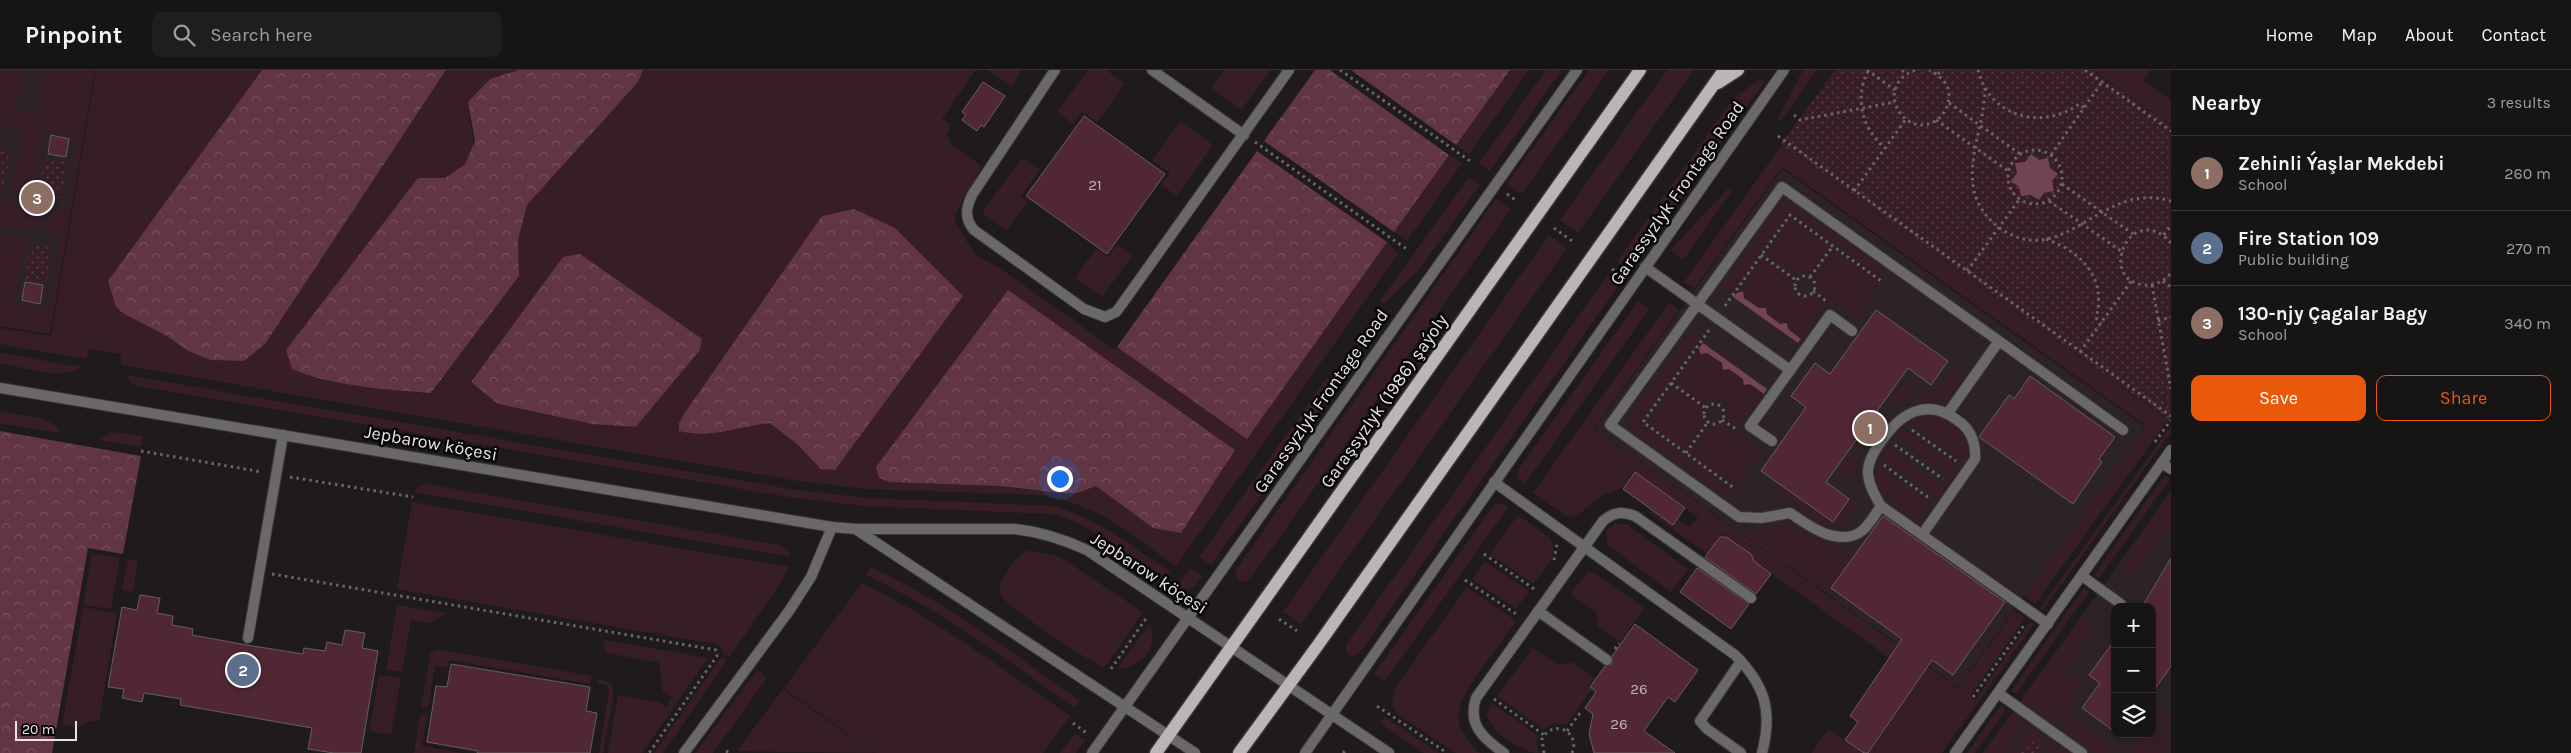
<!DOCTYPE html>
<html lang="en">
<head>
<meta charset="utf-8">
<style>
	:root { --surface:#171415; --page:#201d1e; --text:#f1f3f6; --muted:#9e9ea0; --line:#363334; --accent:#ea580c }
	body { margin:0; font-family:Karla,sans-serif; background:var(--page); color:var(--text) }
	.controls { position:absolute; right:15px; bottom:15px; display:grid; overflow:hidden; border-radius:10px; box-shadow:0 2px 8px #0003 }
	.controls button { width:45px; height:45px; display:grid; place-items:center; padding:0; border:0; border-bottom:1px solid var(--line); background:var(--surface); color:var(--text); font:25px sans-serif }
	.scale { position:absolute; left:15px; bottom:12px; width:62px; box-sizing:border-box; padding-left:5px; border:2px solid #e5e3e3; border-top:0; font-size:14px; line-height:18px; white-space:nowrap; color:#e5e3e3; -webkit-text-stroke:4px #080607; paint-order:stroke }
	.you { position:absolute; left:1059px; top:408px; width:18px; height:18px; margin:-12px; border:4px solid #fff; border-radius:50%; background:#1a73e8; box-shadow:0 0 0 8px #1a73e833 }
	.badge { display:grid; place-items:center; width:32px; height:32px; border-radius:50%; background:var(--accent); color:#fff; font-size:16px; font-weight:700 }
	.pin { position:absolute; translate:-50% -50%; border:2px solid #fff; box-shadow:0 1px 5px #0006 }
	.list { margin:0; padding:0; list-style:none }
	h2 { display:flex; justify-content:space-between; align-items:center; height:65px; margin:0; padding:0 20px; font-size:21px }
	h2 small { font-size:16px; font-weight:400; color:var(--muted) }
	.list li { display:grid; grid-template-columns:32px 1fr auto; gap:15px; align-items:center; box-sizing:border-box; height:75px; padding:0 20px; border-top:1px solid var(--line) }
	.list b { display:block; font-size:19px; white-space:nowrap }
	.list p { margin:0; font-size:16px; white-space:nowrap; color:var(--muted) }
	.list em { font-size:16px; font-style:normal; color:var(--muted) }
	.actions { display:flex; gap:10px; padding:15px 20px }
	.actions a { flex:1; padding:11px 0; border:1px solid var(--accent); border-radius:10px; text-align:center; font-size:18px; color:var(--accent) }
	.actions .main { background:var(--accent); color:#fff }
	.icon { flex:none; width:28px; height:28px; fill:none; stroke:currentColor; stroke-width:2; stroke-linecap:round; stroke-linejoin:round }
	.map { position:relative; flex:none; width:2171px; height:683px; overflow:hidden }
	header { display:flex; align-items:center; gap:30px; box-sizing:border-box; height:70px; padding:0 25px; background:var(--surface); border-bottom:1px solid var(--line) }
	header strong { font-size:24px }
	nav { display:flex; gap:28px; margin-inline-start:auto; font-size:18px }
	.search { width:350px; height:45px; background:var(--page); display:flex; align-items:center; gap:12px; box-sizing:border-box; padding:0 18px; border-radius:10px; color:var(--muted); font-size:19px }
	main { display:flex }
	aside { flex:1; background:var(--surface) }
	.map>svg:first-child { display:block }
	.built { fill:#2d2326; fill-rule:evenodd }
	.green { fill:#371e26; fill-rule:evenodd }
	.forest { fill:url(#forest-crowns) }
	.park { fill:url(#park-dots) }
	.water { fill:#724453 }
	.building { fill:#512735; stroke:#645f61 }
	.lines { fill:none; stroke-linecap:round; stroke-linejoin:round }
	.lane-casing { stroke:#3b3738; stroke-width:12 }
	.street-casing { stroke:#3b3738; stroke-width:12 }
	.primary-casing { stroke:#3b3738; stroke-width:15 }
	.path { stroke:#696666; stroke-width:3; stroke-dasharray:2.5 4; stroke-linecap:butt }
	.lane { stroke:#6a6869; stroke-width:10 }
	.street { stroke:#6a6869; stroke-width:10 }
	.primary { stroke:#bab6b7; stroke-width:12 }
	.labels { text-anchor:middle; stroke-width:5; stroke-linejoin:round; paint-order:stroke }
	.number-label { font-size:15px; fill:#c0b4b8 }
	.street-label { font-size:18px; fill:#e5e3e3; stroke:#080607 }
</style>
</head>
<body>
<header>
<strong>Pinpoint</strong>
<div class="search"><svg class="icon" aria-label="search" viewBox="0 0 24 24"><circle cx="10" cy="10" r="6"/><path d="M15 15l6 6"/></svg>Search here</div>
<nav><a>Home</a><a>Map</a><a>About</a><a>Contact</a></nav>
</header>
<main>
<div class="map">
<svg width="2171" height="683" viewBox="0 0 2171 683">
	<defs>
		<pattern id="forest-crowns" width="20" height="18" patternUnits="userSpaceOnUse" patternTransform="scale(1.25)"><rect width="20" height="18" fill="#613543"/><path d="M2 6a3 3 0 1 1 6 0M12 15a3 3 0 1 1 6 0" fill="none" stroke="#78525e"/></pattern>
		<pattern id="park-dots" width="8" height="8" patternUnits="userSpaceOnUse" patternTransform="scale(1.25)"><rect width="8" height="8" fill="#371e26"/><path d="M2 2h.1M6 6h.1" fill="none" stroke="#543f45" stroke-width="1.8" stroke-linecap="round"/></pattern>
	</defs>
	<rect width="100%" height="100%" fill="#1f1b1c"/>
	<path class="built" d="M0,0H95L50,264L0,256Z
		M1782,99L2145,357L1958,617L1595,359Z
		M2171,421V683H1983ZM2115,537H2152V664H2115Z"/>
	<path class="green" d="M0,0H23L16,40L38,44L46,1L60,4L61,0H95L50,264L0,256V186L4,164L25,168L14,233L49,239L61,165L48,163L52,139L66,141L78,69L44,63L32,128L11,124L22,59L0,55Z
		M96,0H262L108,212L126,245L167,266L188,281L210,290L244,291L265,274L446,0H519L490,9L469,48C478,82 474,89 445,108L397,321L432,323L519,206L518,170L527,135L638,12L643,0H975L942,49L951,55L947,65L951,74L980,95L981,100L956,143L955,152L975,185L998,197L1115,280L1117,277L1247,368L1387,172L1398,184L1176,496C1129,463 1097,433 1038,425L866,419L791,410L122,295L121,284L90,279L86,289L0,274V258L51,266ZM963,226L835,400L770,353L748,355L721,364ZM702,269L700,280L636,357L498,334L471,312ZM1235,380L1153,458L1096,416C1064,427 1032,420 1000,416Z
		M988,0H1022L1012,16Z
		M1088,0H1106L1125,14L1097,52L1082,42L1073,54L1057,42Z
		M1224,0H1271L1241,40L1211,18Z
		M1510,0H1529L1469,84L1456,75Z
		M1546,0H1562L1490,101L1479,93Z
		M1589,0H1609L1522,124L1507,114Z
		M1667,0H1694L1578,163L1560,150Z
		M1803,0H1817L1781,51L1778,49Z
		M2093,0H2151L2143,11L2171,30V55Z
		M1762,8L1765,11L1629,201L1617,192L1730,33L1739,24Z
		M1180,51L1213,75L1177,126L1161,115L1170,103L1152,90Z
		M1782,75L2168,350L2035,534L2024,526L2146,356L1782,97L1694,219L1684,212Z
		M1449,85L1462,93L1407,171L1394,162Z
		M1022,88L1040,100L1021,126L1028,131L1006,161L982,143Z
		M1469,107L1480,115L1418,201L1384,234L1380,231Z
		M1728,119L1732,121L1683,190L1670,180Z
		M1496,129L1511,139L1251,508L1247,511H1239L1235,503L1237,498Z
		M0,130L43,137L39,161L0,154Z
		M1786,133L1794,135L1882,198L1883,209L1789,142L1731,224L1721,217L1778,137Z
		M1790,148L1830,177L1811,203L1804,201L1795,206L1765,184Z
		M1549,165L1567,178L1301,554L1283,542Z
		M1117,174L1132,186L1102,227L1075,208L1096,179L1108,187Z
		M1833,179L1880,212L1855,248L1817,222L1819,216L1815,206Z
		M1762,188L1792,209L1791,220L1796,227L1805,230L1815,226L1826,234L1801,269L1737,223Z
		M1607,206L1619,215L1359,584L1350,587L1345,579L1346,575Z
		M1638,231L1649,239L1524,415L1518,407V400Z
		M1669,233L1679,240L1594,359L1958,618L2014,541L2025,548L1970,626L1975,630L2030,552L2034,554L1942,683H1869L1919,609L1754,491L1751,484L1722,464L1707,484L1650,443L1652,441L1673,455L1678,449L1690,457L1698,447L1634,401L1623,417L1601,426L1575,447L1566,446L1533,423Z
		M1688,264L1698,271L1639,353L1733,420L1727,424L1720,423L1633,361L1629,353L1631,343Z
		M1699,278L1700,284L1707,283L1764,324L1739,358L1727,350L1728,339L1723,332L1714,329L1704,334L1674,312Z
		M0,283L81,297C60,311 23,297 0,293Z
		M1952,298L1965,307L1950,328L1929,332H1915L1921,321C1941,320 1941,313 1952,298Z
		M125,305L790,419L866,428L1052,436C1097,447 1133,477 1171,503L1166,511C1130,487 1093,454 1051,444L865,436L789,427L133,315Z
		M1327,308L1331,311L1313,353L1211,495L1199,487Z
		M1902,312L1912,319L1900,336L1890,329Z
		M1672,316L1702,337L1700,344L1704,354L1685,380L1646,352Z
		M0,342C15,345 56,346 60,363L0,353Z
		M1928,346C1949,346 1981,371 1965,393L1907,351Z
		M1724,354L1762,380L1736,416L1689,383L1708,356L1719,357Z
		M1901,356L1961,399L1953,409L1893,366Z
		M2171,356V362L2043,540L2040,538Z
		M111,362L143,366L141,377L100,370Z
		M1886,376L1946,419L1939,430L1879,387Z
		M1849,386L1859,393L1847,409L1837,402Z
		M1876,395L1934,436L1918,446C1896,442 1870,420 1876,395Z
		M2165,405L2170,409L2099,508L2094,505Z
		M425,414L780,475L788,481L791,487L414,422L418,417Z
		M1778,414L1834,454L1853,427L1858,431L1840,455C1822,461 1788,430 1774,420Z
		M2171,422V466L2164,461L2132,506L2118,496Z
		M412,432L789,497L781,512L729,588L723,584L722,577L715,574L397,519Z
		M1495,433L1509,436L1385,611L1374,604Z
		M1518,445L1550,468C1562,483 1542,502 1533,514L1490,484Z
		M1615,453L1628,455L1688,499L1671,522L1607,474L1606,462Z
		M1783,453C1795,453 1801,462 1811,466C1829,474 1836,472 1854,485L1827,523L1745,465L1748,461L1770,459Z
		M1029,480L1060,487L1141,541L1142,544L1104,598C1087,589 1004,537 1000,523C998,514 1005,505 1010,498C1015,490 1020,483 1029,480Z
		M92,483L120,488L111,539L83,535Z
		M128,489L138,491L133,522L122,520Z
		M1485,491L1529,521L1516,539L1472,509Z
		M870,496C945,532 1013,583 1080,631L1075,638C1008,591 940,539 866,505Z
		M1190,498L1202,507L1194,517L1189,519L1176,518Z
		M1588,502L1595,503L1644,538L1620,572L1598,556L1596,542L1570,524Z
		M862,513C936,549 1003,599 1070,646L1043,683H875L784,618Z
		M1467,517L1516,551C1504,567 1493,583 1482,599C1458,632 1445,652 1480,683H1456L1396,643L1392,634L1395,618Z
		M2084,518L2089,522L2016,624L2011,621Z
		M397,535L446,543L430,553L411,550L402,602L386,600Z
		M83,537L117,543L99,651H91L79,658L62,655Z
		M2081,547L2095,557L2063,602L2084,616L2056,655L2021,630Z
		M1150,553C1159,577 1142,598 1118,598Z
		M603,570L708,588L642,683H608L618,625L658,632L666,637L672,628L663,622L659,592L606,583Z
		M1533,578L1558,595L1572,592L1594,608L1588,616L1592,619L1566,655L1554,653L1543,659L1497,626Z
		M436,579L592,606L590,614L449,590L448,598L435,596L428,638L421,637L430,584Z
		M721,587L727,590L663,683H654Z
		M757,600L767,608L713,683H695Z
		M379,605L401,608L391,665L369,661Z
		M598,608L609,612L613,617V628L603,683H599L609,621L606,615L598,613Z
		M783,619L874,683L737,681Z
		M1492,633L1538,666L1536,672L1538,683C1524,683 1488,660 1487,645Z
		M2001,635L2006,639L1975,683H1967Z
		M2160,638L2171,646V657L2155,645Z
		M2012,643L2022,650L2016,658L2021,662L2006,683H1983Z
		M420,644L427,645L422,676L462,683H414Z
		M2070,646L2121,682L2096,683L2061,658Z
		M1385,647L1439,683H1424L1380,653Z
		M2152,652L2171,665V671L2162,683H2132L2129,681L2141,664H2152Z
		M2031,657L2047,668L2042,674L2032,667L2020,683H2012Z
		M1828,659L1864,683H1812Z
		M1075,663L1085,670L1076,683H1060Z
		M2051,672L2068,683H2054L2047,678Z"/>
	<path class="forest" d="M262,0H446L265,274L244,291L210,290L188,281L167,266L126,245L116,237L108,211Z
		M519,0H643L638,12L527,135L518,170L519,206L431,323C390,320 330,316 292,299L286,280L418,108H445L465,94L475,71L468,32L490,9Z
		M1315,0H1330L1449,85L1394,162L1264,71Z
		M1351,0H1510L1456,75Z
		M1257,81L1387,172L1247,369L1117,277Z
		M854,139L895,158L963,226L835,400L821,399L797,374L770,353C736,357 713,369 679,361V353L686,341L822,146Z
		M580,184L702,269L700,280L636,357L593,354L498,334L471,312L563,187Z
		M1008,220L1235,380L1181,463L1153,458L1096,416L1077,423H1060L1000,416L890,412L879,408L876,397Z
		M0,361L141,386L123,484L88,478L52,683H0Z"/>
	<path class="park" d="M1835,0H2092L2171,56V347L2169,350L1781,74Z
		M0,80L10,82L4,118H0Z
		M45,88L67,92L61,128L38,124Z
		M30,174L52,178L46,212L24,209Z
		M2032,667L2044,676L2039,683H2020Z"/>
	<path class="water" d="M2031,84L2039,90L2048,88L2050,98L2058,104L2052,111L2054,121L2044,123L2039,130L2031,125L2021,126L2019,117L2011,111L2017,103L2015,93L2025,92Z
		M1743,221L1744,228L1759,238H1766L1767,244L1780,254L1787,253L1788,259L1801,269L1798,273L1733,227L1737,223Z
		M1703,273L1767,319L1764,324L1750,314L1744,315L1743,309L1729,299L1723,300L1722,293L1707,283L1700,284L1699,278Z"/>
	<path class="building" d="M983,12L1005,26L984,57L981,55L977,61L962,50L966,45L962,42Z
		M1084,46L1165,104L1107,184L1026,126Z
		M51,65L69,69L66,87L48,84Z
		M25,212L43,215L40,234L22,230Z
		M1876,240L1948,291L1931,315L1908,298L1826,412L1849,429L1833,452L1761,401L1806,337L1791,326L1815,293L1830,304Z
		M2030,306L2115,367L2099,389L2102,392L2073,434L1979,367L2009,325L2014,329Z
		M1635,402L1685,438L1673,455L1623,419Z
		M1883,446L2005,532L1953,605L1932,590L1868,683H1864L1845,670L1858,652L1850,646L1902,569L1831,518Z
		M1720,467H1726L1751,484L1754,491L1771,504L1756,524L1705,487Z
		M2171,488V596L2152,623V537H2142Z
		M1697,498L1749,534L1731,559L1680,522Z
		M140,525L160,528L157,543L173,546L172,555L193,559L192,565L247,575L303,584L304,578L325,581L327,572L342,575L345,560L365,563L362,578L378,581L361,683H334L308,679L312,658L180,635L181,629L144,623L142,632L122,628L124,619L108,617L122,537L137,540Z
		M1635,554L1698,600L1675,632L1668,627L1644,661L1675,683H1594L1589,664L1593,644L1585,638L1596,622L1590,617L1605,596L1612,594V586Z
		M2115,570V662L2082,638L2100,613L2089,605Z
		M451,594L590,617L586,641L597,643L590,683H477L478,681L427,672L436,616L447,617Z"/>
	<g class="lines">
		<defs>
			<path id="lane" d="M1055,0L972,125C966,138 964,148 974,160L1084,239L1105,247L1116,242L1122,234L1289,0
				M1152,0L1244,65
				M1645,197L1790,300
				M1999,271L2123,360
				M1772,371L1750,356L1830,245L1852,261
				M2162,393L2171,399
				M1494,412L1735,585C1765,615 1773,641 1762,683
				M1881,436C1875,444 1868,458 1859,463C1835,476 1808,455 1790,443L1762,448L1739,447L1610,355L1782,117L1999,271L1948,343
				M1922,465L1975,389C1976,372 1971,359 1957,350C1928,328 1902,342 1883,369C1876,378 1869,388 1868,400C1867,412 1875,426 1881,436L2048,554
				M2082,506L2121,534
				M1538,541L1607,590
				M248,568L283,365
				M1741,591L1700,651L1707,659L1741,683
				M1998,623L2082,683
				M684,683L789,541L811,507L832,457
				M1504,683C1484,669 1467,655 1476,628L1603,451C1614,442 1622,441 1635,446L1751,528"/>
			<path id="street" d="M0,318L832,457L856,459H1015C1042,462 1063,469 1087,480L1389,683
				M857,460L1195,683
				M1092,683L1577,0
				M1305,683L1784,0
				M1955,683L2171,380"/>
			<path id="primary" d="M1718,13L1738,0
				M1156,683L1640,0
				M1239,683L1318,575L1724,0"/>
		</defs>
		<use href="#lane" class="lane-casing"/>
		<use href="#street" class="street-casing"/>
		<use href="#primary" class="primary-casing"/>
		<path class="path" d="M1340,0L1470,91
			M1867,0L1895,20
			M1902,0L1907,3
			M1915,0C1871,17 1906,73 1938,49C1945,43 1949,35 1949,25C1949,13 1939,5 1929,0
			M1978,0C1980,6 1982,13 1985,18C2006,52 2049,56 2079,34L2084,38
			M2085,0L2171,61
			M1868,1C1854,28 1862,59 1885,78
			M1938,4L1941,0
			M1985,18C1985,50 1969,83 1973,115C1977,149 2014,177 2048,169C2092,157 2119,116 2171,131
			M1949,33L2020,84
			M1794,45L1800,50L1895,32
			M1936,50L2008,101
			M1778,66L2171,346
			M1255,72L1408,180
			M2008 107a27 27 0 1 1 54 0a27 27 0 1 1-54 0Z
			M2051,85L2102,12
			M2062,114L2133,164
			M1854,121L1906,49
			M1507,124L1517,131
			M2049,131L2121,181
			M1554,158L1572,171
			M2164,165L2171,155
			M2046,169C2082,182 2107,208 2096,248L2101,253
			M2171,173C2131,129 2096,210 2144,215C2155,216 2164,211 2171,203
			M1761,185L1796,210
			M1612,199L1621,206
			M1967,201L2019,130
			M1795 216a10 10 0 1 1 20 0a10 10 0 1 1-20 0Z
			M1810,207L1833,176
			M2163,211L2171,217
			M2152,215L2171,319
			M1813,221L1826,231
			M1725,236L1790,145L1881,211
			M2158,251L2171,247
			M1709,260L1643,352L1734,418
			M2080,282L2132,210
			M1671,313L1706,338
			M1704 344a10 10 0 1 1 20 0a10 10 0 1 1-20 0Z
			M1722,350L1736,359
			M1912,360L1956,391
			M2155,372L2171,350
			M1895,375L1943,409
			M141,381L262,402
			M1686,383L1708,352
			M1884,395L1929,428
			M290,407L413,427
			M1484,484L1534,519
			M1554,490L1557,474
			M272,504L716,580L717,586L649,683
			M1465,510L1516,544
			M1279,549L1297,561
			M1615,579L1619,573
			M1111,599L1147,547
			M1973,627L2025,554
			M1494,629L1544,665
			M1377,636L1447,683
			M1073,653L1088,664
			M1567,661L1580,643
			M726,681L730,683
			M1343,683L1345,681
			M1544,683L1542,669C1553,648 1581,662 1572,683"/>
		<use href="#lane" class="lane"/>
		<use href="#street" class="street"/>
		<use href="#primary" class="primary"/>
	</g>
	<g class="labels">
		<g class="number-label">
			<text x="1095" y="120">21</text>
			<text x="1639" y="624">26</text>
			<text x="1619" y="659">26</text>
		</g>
		<g class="street-label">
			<text transform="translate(1677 123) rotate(-55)" y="6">Garassyzlyk Frontage Road</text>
			<text transform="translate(1321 331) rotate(-55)" y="6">Garassyzlyk Frontage Road</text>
			<text transform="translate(1384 331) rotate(-55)" y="6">Garaşsyzlyk (1986) şaýoly</text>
			<text transform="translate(431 373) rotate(10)" y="6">Jepbarow köçesi</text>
			<text transform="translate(1149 503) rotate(33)" y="6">Jepbarow köçesi</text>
		</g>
	</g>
</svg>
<div class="controls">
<button>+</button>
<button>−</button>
<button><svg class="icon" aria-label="layers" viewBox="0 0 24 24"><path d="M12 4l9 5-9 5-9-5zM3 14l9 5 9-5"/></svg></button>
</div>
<div class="scale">20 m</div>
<div class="you"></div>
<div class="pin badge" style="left:1870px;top:358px;background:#8d6e63">1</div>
<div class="pin badge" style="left:243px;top:600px;background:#5c6f8a">2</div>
<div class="pin badge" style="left:37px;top:128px;background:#8d6e63">3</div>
</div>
<aside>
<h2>Nearby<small>3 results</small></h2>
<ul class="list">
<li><span class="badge" style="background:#8d6e63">1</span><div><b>Zehinli Ýaşlar Mekdebi</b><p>School</p></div><em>260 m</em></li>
<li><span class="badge" style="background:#5c6f8a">2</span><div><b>Fire Station 109</b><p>Public building</p></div><em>270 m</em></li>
<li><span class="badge" style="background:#8d6e63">3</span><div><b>130-njy Çagalar Bagy</b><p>School</p></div><em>340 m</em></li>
</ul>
<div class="actions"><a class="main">Save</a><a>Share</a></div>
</aside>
</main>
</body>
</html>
